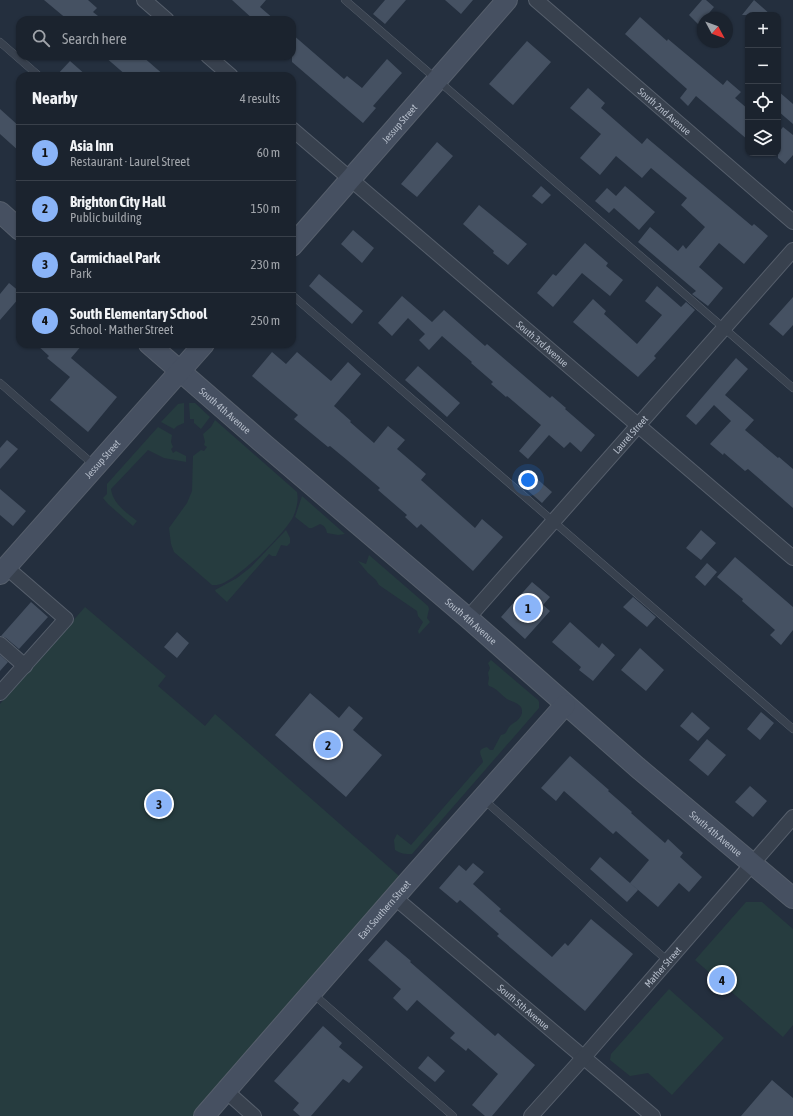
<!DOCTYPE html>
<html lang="en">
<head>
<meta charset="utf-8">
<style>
	:root { --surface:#1b232e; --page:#242b36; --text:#f1f3f6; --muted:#a0a4aa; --line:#39404a; --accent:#8ab4f8 }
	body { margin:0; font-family:"Asap Condensed",sans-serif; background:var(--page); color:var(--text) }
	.controls { position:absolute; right:12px; top:12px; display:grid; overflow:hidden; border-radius:8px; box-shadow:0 1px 3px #0004 }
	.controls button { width:36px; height:36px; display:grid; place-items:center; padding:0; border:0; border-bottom:1px solid var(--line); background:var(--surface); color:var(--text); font:20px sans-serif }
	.compass { position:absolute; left:697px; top:12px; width:36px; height:36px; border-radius:50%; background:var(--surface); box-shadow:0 1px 3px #0004; rotate:131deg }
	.you { position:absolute; left:528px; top:480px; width:14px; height:14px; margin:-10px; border:3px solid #fff; border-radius:50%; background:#1a73e8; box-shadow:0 0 0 6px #1a73e833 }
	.badge { display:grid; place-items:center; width:26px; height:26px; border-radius:50%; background:var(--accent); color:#111; font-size:13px; font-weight:700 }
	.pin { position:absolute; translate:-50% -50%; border:2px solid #fff; box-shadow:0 1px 4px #0006 }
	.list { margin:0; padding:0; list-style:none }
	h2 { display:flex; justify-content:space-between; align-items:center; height:52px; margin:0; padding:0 16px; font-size:17px }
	h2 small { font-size:13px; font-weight:400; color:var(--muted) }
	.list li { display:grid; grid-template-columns:26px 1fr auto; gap:12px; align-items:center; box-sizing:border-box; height:56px; padding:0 16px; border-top:1px solid var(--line) }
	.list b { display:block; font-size:15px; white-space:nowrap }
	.list p { margin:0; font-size:13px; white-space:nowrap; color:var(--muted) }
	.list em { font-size:13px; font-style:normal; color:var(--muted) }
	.icon { flex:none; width:22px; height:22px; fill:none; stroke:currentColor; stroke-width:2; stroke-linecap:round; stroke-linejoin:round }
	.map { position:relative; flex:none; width:793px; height:1116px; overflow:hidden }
	.search { position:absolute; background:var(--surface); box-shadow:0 1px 3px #0004; left:16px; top:16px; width:280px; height:44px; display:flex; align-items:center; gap:10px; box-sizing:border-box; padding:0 14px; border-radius:12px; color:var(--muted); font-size:15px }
	.panel { position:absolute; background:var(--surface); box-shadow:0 1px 3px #0004; left:16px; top:72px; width:280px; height:276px; border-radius:12px }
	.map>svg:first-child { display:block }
	.green { fill:#263c3f }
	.building { fill:#455162 }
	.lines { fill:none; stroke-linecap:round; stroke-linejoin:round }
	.lane-casing { stroke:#565f6c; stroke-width:8 }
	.street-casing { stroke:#565f6c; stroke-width:16 }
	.secondary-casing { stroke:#565f6c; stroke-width:22 }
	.lane { stroke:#38414e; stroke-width:7 }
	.street { stroke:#38414e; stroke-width:14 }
	.secondary { stroke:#465061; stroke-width:20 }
	.labels { text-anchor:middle; stroke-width:3; stroke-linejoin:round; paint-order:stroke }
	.street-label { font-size:10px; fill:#b4bcc9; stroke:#1d2633 }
</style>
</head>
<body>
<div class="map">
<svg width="793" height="1116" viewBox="0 0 793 1116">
	<rect width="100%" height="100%" fill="#242f3e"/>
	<path class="green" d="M184,403V423L177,426L174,429L161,422L178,404Z
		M189,403H195L210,417L201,429L194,423V419H190Z
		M215,420L297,492C299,501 296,511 292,519C281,537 240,577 221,584C218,585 215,585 212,585L174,552L171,544L169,528L187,503L192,491L193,456L201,450L204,451L207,447L204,445L205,442L203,434L211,427Z
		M158,427L172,435L171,442L173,447L171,449L173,453L176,451L186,456V462L164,458L148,450L111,489C113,504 126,512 137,521L133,526L108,504L103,498L107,494V484Z
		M302,496L345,534L338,535L327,533C326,528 325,526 320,524L312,528H309L295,517Z
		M286,530L290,538V543L287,546L281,545L276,556H272L269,554L227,602L216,592L215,590L237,578L251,567Z
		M369,555L428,606L429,609L427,618L430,622L419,634L418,631L423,622L418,616L417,611L379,585L376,580L368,573L358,561L366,564Z
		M85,607L166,676L158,686L205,726L215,714L407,883L203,1116H0V704Z
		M491,660L538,700L539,702V708L412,854C405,854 401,854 395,850L394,840L397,834L411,845L483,762C482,755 475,750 487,747L490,750H493L501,735C507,734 506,731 509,727C513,722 520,721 522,713C522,711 522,709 521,707C518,703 511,701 507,699C500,694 497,688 489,686L488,684L489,678L488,673L490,668L488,663Z
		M746,902H762L793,929V1025L783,1037L695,960Z
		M669,989L724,1038L672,1095L648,1073L630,1076L610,1060L611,1054Z"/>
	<path class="building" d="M44,0H88L97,8L93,12L103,20H68Z
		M232,0H266L260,7L275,20H254Z
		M385,0H406L385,24L373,14Z
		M445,0H473L461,14Z
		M702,0H706L714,7L705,18H703V20L699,25L689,15Z
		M754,0L771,15H742Z
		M640,17L667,41L668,39L723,85L727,80L741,92L735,98L748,109V140L696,96L688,106L680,98L687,89L625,34Z
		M292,34L344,79L347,76L362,88L387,59L402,73L373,106L376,108L363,123L292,62Z
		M527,41L551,62L513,105L489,84Z
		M104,56H142L165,76H127Z
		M70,61L87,76H56Z
		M588,88L605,103L601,108L642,144L647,138L752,226L754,224L768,236L744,264L719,243L699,267L723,288L708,306L692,294L696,291L638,242L650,227L678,251L683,245L686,249L705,227L681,205L687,198L651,168L642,178L616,156L600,175L580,158L601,134L570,108Z
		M778,91L793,104V124L778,111Z
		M0,109L20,127V152L0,134Z
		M783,127L793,135V155L785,164L778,158V133Z
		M437,142L453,156L417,197L401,184Z
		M541,186L551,195L542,204L532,196Z
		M625,186L655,212L639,230L614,208L609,213L595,201L607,188L616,196Z
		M479,205L527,244L508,265L493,253L494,251L463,224Z
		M353,230L374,248L362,263L341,244Z
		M585,243L608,263L606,266L623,280L610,296L582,273L553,307L537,293L553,274L556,276Z
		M319,274L363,311L352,324L309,286Z
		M9,283L20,292V297L0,320V294Z
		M657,286L681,307L686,302L695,310L654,356L656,358L638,377L573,322L593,299L606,311L604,314L637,344L662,315L645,301Z
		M402,296L432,322L444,310L485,346L487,344L550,398L552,396L566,408L565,409L595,435L581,452L570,442L564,448L549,435L528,459L519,451L541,425L507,396L506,397L491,384L493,382L471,363L472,362L442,336L429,350L419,340L425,334L408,318L392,336L378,323Z
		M793,297V325L783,336L769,324Z
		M36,344H83L71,358L117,397L88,432L50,400L70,377L47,358L49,356Z
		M272,352L286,364L297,352L331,381L348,362L361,374L334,406L351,421L350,422L374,443L388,426L405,440L397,449L426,474L421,480L475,528L482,519L503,537L473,571L421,524L417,528L405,517L407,515L378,490L380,488L347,460L330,446L328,447L294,419L298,415L252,376Z
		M736,358L748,369L725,395L754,420L745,430L778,458L779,457L793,469V508L748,469L745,471L724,453L723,455L710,444L731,421L714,405L696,425L686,416Z
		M418,366L460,403L447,417L405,380Z
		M7,440L18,449L0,469V448Z
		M536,478L552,492L542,503L526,489Z
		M0,489L26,511L13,526L0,515Z
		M701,530L716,543L701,560L686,548Z
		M735,557L793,607V630L781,645L770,635L775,630L742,601L743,599L717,577Z
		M707,563L717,572L705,586L695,577Z
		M532,582L550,597L543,605L550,611L525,639L501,617Z
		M633,597L656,617L647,627L623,607Z
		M31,602L48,617L19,649L6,638L1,636Z
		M570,622L599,648L602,643L615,655L593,681L579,670L581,667L552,642Z
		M177,632L189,643L177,658L164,647Z
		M640,648L664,670L646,691L621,670Z
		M0,655L8,662L0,671Z
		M310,693L339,718L349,706L363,718L353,730L382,755L346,797L275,735Z
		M692,712L710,728L698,741L680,726Z
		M761,712L774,723L760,740L747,729Z
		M707,739L726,755L708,776L689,760Z
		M570,756L609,790L608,791L632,812L631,813L665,843L668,839L683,853L680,857L702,877L689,892L679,883L658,907L630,883L649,860L616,831L613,834L564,791L556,801L541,788Z
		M750,786L767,801L753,817L735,802Z
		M600,857L638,890L627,902L590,869Z
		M473,863L484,872L473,884L501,909L499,911L552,957L565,943L568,946L591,919L633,954L585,1011L497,936L499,934L460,900L457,903L439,888L459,865L466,871Z
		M386,940L411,961L410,962L495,1036L498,1033L535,1065L492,1116H485L472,1105L498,1074L468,1048L466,1051L450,1038L455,1033L417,1000L407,1011L393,998L401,989L368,960Z
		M323,1026L342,1043L339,1047L363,1067L349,1083L343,1079L311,1116H300L293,1110L299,1103L274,1081Z
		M428,1056L445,1071L435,1082L418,1068Z
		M772,1080L793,1098V1116H741Z"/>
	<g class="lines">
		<defs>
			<path id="lane" d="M345,0L793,388
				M0,42L39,76
				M292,295L793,729
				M0,383L94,465
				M484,800L668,961
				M312,993L453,1116"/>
			<g id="street">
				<path d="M144,0L167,20"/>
				<path id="s1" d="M536,0L793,222"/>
				<path d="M208,56L231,76"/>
				<path id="s2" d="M292,129L793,558"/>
				<path id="s3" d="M468,618L793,250"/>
				<path d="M0,644L25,666"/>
				<path d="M0,693L66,619L6,567"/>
				<path id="s4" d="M394,897L653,1116"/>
				<path d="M226,1091L254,1116"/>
				<path id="s5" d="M531,1116L584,1057L793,817"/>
			</g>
			<g id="secondary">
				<path d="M0,212L20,230"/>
				<path id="s6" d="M292,246L507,0"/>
				<path id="s7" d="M149,344L265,445L468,618L637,767L793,898"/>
				<path id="s8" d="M0,574L204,344"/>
				<path id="s9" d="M204,1116L407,883L565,705"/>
			</g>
		</defs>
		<use href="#lane" class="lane-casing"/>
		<use href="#street" class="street-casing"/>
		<use href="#secondary" class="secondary-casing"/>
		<use href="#lane" class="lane"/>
		<use href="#street" class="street"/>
		<use href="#secondary" class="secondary"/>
	</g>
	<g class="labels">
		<g class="street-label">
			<text dy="4" stroke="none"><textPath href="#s1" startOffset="170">South 2nd Avenue</textPath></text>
			<text dy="4" stroke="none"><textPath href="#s6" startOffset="163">Jessup Street</textPath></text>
			<text dy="4" stroke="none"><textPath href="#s2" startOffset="330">South 3rd Avenue</textPath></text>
			<text dy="4" stroke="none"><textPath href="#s7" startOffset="101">South 4th Avenue</textPath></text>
			<text dy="4" stroke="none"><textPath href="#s3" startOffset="245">Laurel Street</textPath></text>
			<text dy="4" stroke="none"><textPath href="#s8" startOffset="154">Jessup Street</textPath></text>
			<text dy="4" stroke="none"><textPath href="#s7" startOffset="425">South 4th Avenue</textPath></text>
			<text dy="4" stroke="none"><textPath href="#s7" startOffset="749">South 4th Avenue</textPath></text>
			<text dy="4" stroke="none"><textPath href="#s9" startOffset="274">East Southern Street</textPath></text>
			<text dy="4" stroke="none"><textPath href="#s5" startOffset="199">Mather Street</textPath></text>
			<text dy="4" stroke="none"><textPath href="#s4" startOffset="170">South 5th Avenue</textPath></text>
		</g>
	</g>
</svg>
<div class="controls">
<button>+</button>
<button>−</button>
<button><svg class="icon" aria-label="locate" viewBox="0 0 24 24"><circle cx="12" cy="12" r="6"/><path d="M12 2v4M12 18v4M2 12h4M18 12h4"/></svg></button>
<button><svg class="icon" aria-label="layers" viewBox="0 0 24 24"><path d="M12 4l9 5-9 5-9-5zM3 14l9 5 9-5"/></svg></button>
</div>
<svg class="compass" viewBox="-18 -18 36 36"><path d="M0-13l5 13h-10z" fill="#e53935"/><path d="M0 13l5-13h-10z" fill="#a0a4aa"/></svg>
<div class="you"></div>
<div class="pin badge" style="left:528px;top:608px">1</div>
<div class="pin badge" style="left:328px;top:745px">2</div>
<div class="pin badge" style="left:159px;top:804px">3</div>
<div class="pin badge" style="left:722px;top:980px">4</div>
<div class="search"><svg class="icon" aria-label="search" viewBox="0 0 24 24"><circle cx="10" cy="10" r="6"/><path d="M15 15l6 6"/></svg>Search here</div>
<section class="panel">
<h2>Nearby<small>4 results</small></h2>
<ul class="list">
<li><span class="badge">1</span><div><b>Asia Inn</b><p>Restaurant · Laurel Street</p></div><em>60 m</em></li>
<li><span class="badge">2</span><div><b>Brighton City Hall</b><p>Public building</p></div><em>150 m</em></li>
<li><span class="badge">3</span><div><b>Carmichael Park</b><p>Park</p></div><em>230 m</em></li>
<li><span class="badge">4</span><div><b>South Elementary School</b><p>School · Mather Street</p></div><em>250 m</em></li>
</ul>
</section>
</div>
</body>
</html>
